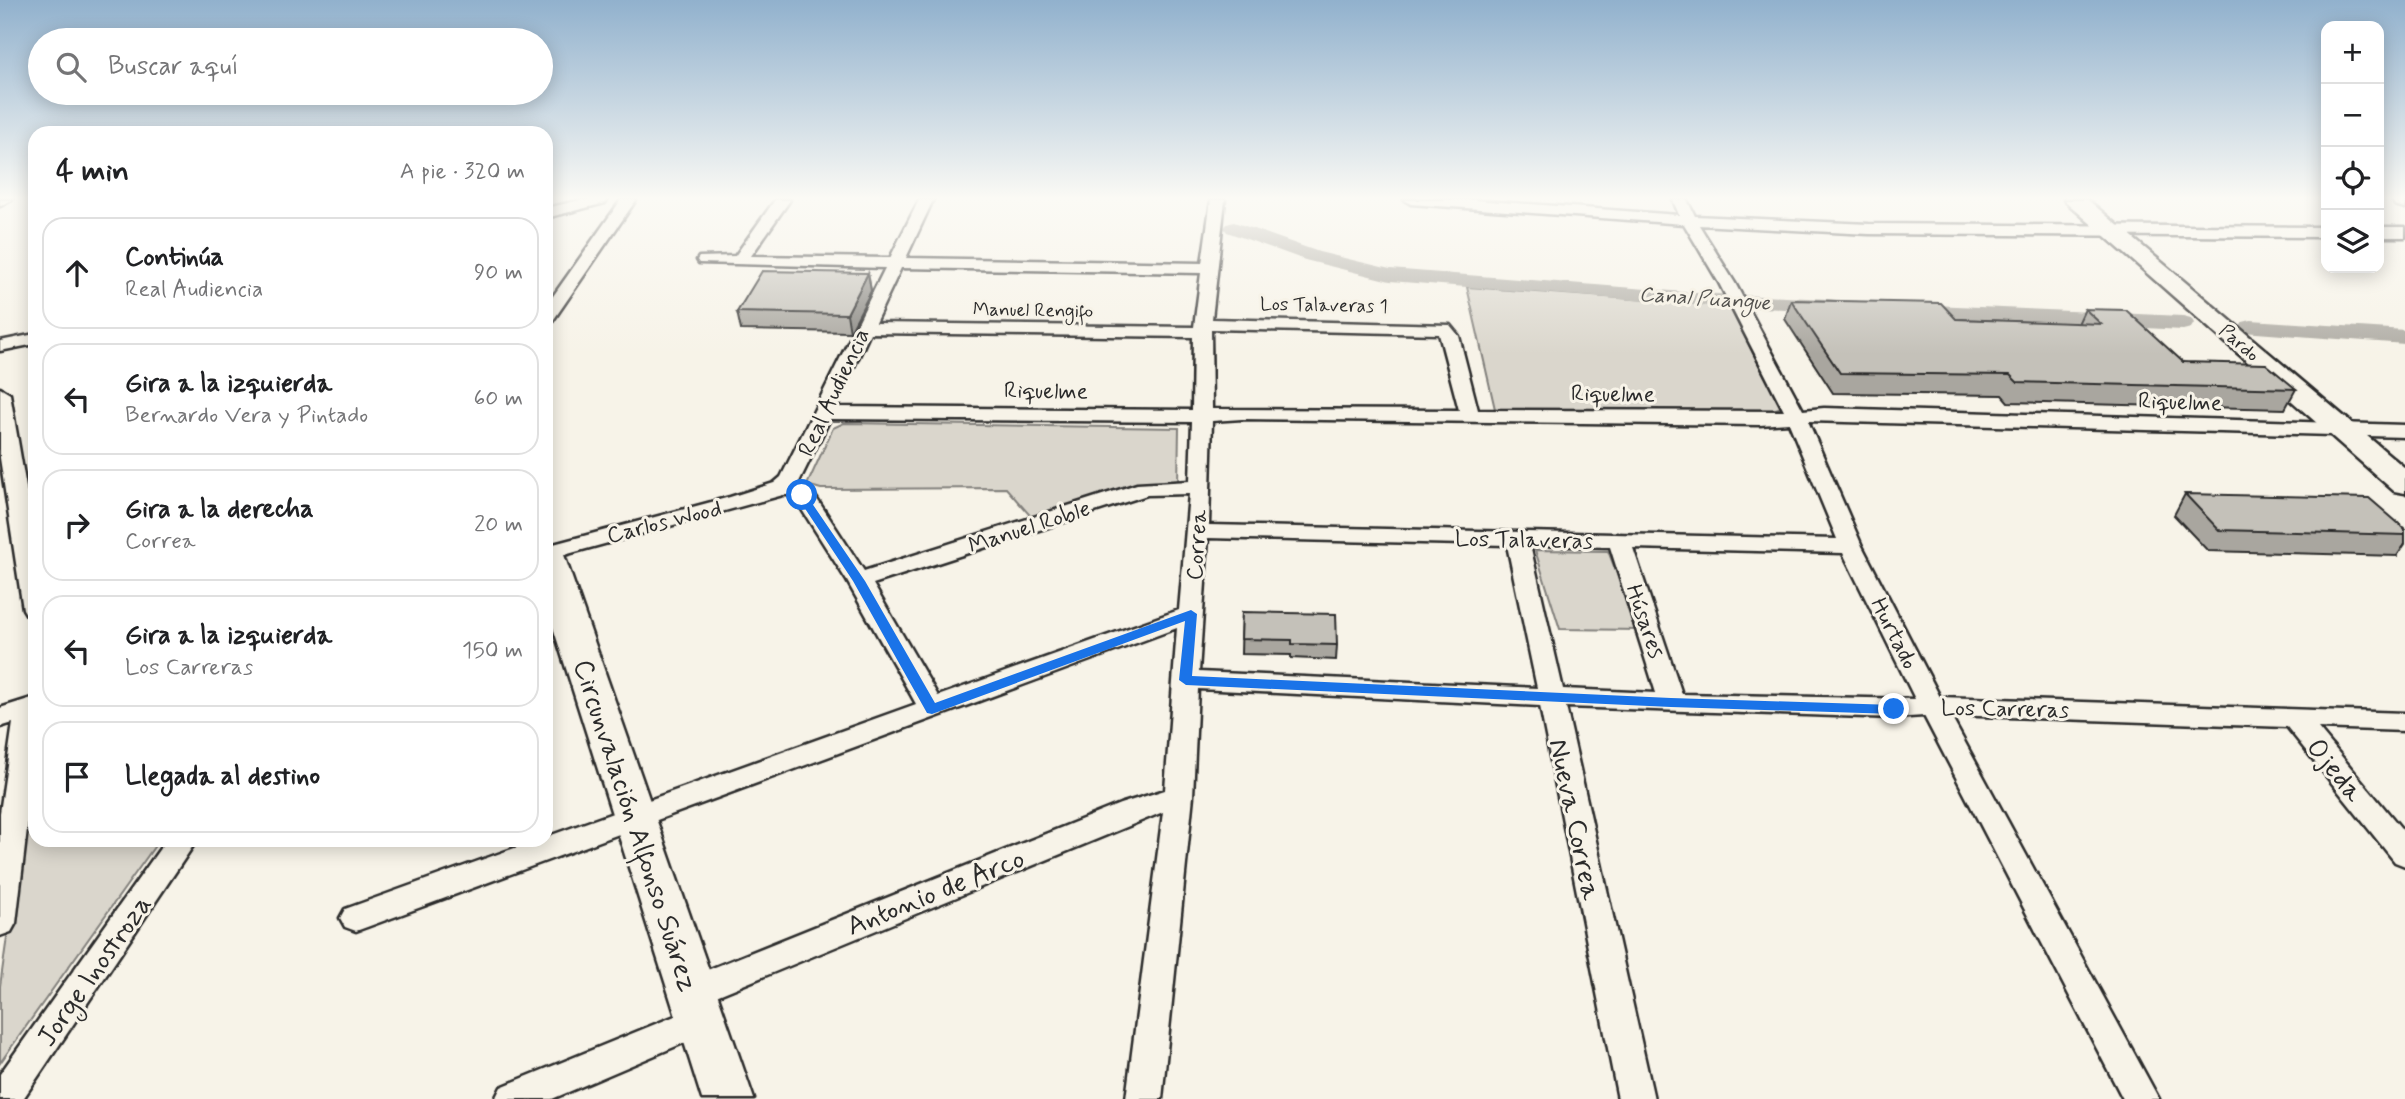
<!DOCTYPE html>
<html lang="es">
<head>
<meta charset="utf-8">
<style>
	:root { --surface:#fff; --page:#f6f6f6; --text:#202124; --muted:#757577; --line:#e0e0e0 }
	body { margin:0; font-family:Mynerve,sans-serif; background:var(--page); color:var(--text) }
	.controls { position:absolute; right:21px; top:21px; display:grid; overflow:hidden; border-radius:14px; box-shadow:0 4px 18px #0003 }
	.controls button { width:63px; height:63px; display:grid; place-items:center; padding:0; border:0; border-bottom:2px solid var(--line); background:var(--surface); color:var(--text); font:35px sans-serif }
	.stop { position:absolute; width:21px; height:21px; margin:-16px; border:5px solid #1a73e8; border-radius:50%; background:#fff }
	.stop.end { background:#1a73e8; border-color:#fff; box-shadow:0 2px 7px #0008 }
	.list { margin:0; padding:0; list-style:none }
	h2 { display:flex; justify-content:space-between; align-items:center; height:91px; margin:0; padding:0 28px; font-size:30px }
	h2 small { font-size:23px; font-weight:400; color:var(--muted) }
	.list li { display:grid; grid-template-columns:46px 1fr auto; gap:21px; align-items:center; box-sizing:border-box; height:112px; margin:0 14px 14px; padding:0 14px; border:2px solid var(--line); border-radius:21px }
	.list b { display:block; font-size:26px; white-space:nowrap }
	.list p { margin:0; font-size:23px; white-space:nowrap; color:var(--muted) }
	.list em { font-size:23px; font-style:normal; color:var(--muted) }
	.icon { flex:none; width:38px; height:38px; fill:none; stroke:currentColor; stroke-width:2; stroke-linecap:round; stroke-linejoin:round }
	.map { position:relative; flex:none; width:2405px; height:1099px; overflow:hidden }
	.search { position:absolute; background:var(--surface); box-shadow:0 4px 18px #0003; left:28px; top:28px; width:525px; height:77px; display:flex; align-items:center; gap:18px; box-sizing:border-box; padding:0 24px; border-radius:38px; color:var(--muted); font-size:26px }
	.panel { position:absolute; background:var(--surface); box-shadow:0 4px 18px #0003; left:28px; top:126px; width:525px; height:721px; border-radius:21px }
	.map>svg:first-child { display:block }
	.green { fill:#dad6cc; stroke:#82807c; stroke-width:2 }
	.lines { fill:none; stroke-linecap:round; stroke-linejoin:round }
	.canal { fill:#afaca4; fill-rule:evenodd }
	.street-casing { stroke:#2b2b2b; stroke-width:5 }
	.secondary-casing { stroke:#2b2b2b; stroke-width:5 }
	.street { fill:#f7f3e8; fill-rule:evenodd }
	.secondary { fill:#f7f3e8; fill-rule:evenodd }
	.wall { fill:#a9a69f; stroke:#2b2b2b; stroke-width:2 }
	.shaded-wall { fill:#898782; stroke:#2b2b2b; stroke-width:2 }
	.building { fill:#c4c1b9; stroke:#2b2b2b; stroke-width:2 }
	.route { fill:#1a73e8 }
	.labels { text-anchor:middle; stroke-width:6; stroke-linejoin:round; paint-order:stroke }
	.far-street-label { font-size:19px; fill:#2b2b2b; stroke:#f7f3e8 }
	.far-water-label { font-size:21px; font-style:italic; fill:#53524f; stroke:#f7f3e8 }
	.street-label { font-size:23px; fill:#2b2b2b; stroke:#f7f3e8 }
	.near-street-label { font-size:28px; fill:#2b2b2b; stroke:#f7f3e8 }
</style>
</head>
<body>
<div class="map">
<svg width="2405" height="1099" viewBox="0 0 2405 1099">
	<rect width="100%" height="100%" fill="#f7f3e8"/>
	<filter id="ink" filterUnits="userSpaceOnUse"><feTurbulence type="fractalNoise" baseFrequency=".0143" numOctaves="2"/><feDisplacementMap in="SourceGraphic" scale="14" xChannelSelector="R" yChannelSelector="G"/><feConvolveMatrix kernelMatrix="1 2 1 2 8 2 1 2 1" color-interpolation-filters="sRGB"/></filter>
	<g filter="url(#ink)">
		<path class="green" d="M1467,287L1729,306L1781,407L1766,413L1495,409Z
			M844,423L1179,428L1178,484L1034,520L1006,488L821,489L807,485L833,428Z
			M1535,550L1608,551L1639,630L1560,629Z
			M35,741V840H159L0,1063V986Z"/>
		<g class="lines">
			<path class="canal" d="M1234,222L1319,252L1390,269L1697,293L1828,299L1836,300L1839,305L1836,310L1828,311L1697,305L1390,281L1305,260L1227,232L1224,228L1227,224Z
				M1911,304L2183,316L2191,318L2194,323L2191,328L2183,330L1903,315L1900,310L1903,305Z
				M2251,320L2405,330V344L2243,332L2240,327L2243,322Z"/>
			<defs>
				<path id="street" d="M0,200H12L0,206Z
					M581,200H607L605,203L546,218V208Z
					M621,200H636L552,322L546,323V306Z
					M775,200H790L751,256L890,258L919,200H933L906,258L1202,263L1211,200H1225L1212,319L1450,325L1459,336L1478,410L1784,411L1719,283L1684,224L1411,204L1404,200H1474L1679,215L1673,200H1687L1695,216L1869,224L2326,227V237L1869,234L1699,225L1735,283L1803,410L1824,408L2405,425V437L1808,421L1862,546L1940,697L2405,713V731L2318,728L2405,833V866L2395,862L2287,727L1950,715L2159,1099H2123L1924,716L1894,718L1566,707L1654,1099H1618L1540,706L1198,689L1193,796L1162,1099H1126L1163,812L704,1001L692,1005L680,1001L676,991L680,981L1120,804L1165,790L1177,628L367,927L356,931L345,927L340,918L345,909L537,840H546V837L916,704L847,581L799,505L788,495H783L546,560V546L730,497L774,483L781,477L885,268L699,263L697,260L699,257L735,256ZM901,268L1201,273L1194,327L875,323ZM1211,329L1439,334L1459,410L1212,409ZM870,333L1193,337L1192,410L835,407ZM830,419L1192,422L1190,481L1137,484L864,571L815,496L798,484ZM1242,419L1760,425L1789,423L1837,539L1209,525L1212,421ZM1189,494L1179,610L938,696L873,584L1147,495ZM1208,538L1507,545L1537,688L1199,672ZM1530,545L1610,547L1656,693L1563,689ZM1633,548L1843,553L1915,699L1682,694Z
					M2379,227H2405V237H2379Z
					M35,334V344L0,351V341Z
					M0,388L10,394L35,540V617L26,614L23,609L0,458Z
					M35,697V760L16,923L11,932L0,936V813L13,723L0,727V708Z
					M166,840H197L23,1099H0V1074Z
					M702,1005L714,1010L719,1020L714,1030L552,1099H495L501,1087Z"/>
				<path id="secondary" d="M2064,200H2088L2405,468V493L2394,491Z
					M2392,200H2405V208L2395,205Z
					M546,542L558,545L563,552L754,1099H702L546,605Z"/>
			</defs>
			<use href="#street" class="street-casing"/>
			<use href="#secondary" class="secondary-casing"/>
			<use href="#street" class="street"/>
			<use href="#secondary" class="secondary"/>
		</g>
		<path class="wall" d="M868,273L871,291L850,332L741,330L737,312Z
			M1791,300L1956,319L2078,324L2085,309L2183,362L2296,389L2285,409L2008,402L2002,395L1833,393L1785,319Z
			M2185,494L2405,529V544L2397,556L2208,551L2174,515Z
			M1242,612L1337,645L1336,660L1291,658V655L1241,654Z"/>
		<path class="shaded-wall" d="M868,273L871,291L850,332L847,314Z"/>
		<path class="building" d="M762,271L868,273L847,314L737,312Z
			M1791,300L1941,303L1956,319L2101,324L2085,309L2126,310L2183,362L2266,364L2296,389L2017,382L2010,375L1840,373Z
			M2185,494L2369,498L2405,529V535L2219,530Z
			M1242,612L1336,614L1337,645L1292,644V640L1241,639Z"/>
	</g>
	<linearGradient id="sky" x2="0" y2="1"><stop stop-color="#91b1cd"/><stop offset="0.56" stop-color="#fbfaf5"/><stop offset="1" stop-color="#fbfaf5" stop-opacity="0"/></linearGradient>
	<rect width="2405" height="354" fill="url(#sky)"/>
	<path class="route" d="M802,492L805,493L865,581L935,703L1191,610L1197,614L1192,676L1671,698L1894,705L1901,709L1894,714L1671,707L1186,685L1179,680L1185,621L932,714L927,713L853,581L796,495Z"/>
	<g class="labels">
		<g class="far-street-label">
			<text transform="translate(1324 304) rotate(1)" y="7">Los Talaveras 1</text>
			<text transform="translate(1033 309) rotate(1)" y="7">Manuel Rengifo</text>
			<text transform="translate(2240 342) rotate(41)" y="7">Pardo</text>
		</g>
		<g class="far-water-label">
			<text transform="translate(1705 298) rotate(4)" y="7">Canal Puangue</text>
		</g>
		<g class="street-label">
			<text transform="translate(1046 390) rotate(1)" y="8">Riquelme</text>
			<text transform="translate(833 392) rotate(-65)" y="8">Real Audiencia</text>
			<text transform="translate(1613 393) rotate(1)" y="8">Riquelme</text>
			<text transform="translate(2180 401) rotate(2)" y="8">Riquelme</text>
			<text transform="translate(664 521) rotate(-14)" y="8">Carlos Wood</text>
			<text transform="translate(1029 526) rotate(-18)" y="8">Manuel Roble</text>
			<text transform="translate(1524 539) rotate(1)" y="8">Los Talaveras</text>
			<text transform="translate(1196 545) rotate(-86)" y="8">Correa</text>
			<text transform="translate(1646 621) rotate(71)" y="8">Húsares</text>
			<text transform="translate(1895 633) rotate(63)" y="8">Hurtado</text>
			<text transform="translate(2005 708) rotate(1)" y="8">Los Carreras</text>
		</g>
		<g class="near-street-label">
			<text transform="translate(2336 769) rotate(51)" y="10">Ojeda</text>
			<text transform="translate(1576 819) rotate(78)" y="10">Nueva Correa</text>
			<text transform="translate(637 825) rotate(72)" y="10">Circunvalación Alfonso Suárez</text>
			<text transform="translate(935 891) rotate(-22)" y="10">Antonio de Arco</text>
			<text transform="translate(93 970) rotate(-55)" y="10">Jorge Inostroza</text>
		</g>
	</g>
</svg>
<div class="controls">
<button>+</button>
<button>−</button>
<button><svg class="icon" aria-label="locate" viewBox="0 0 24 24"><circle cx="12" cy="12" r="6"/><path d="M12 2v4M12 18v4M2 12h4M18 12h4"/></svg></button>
<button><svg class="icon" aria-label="layers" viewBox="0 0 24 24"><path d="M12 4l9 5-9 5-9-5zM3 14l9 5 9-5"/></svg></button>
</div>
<div class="stop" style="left:802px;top:495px"></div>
<div class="stop end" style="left:1894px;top:709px"></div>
<div class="search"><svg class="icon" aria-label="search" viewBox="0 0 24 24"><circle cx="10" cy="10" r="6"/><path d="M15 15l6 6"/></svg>Buscar aquí</div>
<section class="panel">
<h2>4 min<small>A pie · 320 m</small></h2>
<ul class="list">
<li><svg class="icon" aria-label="ahead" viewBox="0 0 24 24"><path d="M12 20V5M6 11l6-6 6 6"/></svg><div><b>Continúa</b><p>Real Audiencia</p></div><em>90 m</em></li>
<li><svg class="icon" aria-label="left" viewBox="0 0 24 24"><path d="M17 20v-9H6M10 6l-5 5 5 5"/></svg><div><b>Gira a la izquierda</b><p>Bernardo Vera y Pintado</p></div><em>60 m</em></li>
<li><svg class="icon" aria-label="right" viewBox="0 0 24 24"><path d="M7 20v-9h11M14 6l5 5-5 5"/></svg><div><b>Gira a la derecha</b><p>Correa</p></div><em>20 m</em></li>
<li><svg class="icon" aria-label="left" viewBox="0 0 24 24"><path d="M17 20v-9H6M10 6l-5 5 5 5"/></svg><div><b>Gira a la izquierda</b><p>Los Carreras</p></div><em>150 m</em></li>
<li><svg class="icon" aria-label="arrive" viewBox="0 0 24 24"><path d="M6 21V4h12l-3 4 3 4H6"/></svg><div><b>Llegada al destino</b></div></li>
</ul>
</section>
</div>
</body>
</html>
